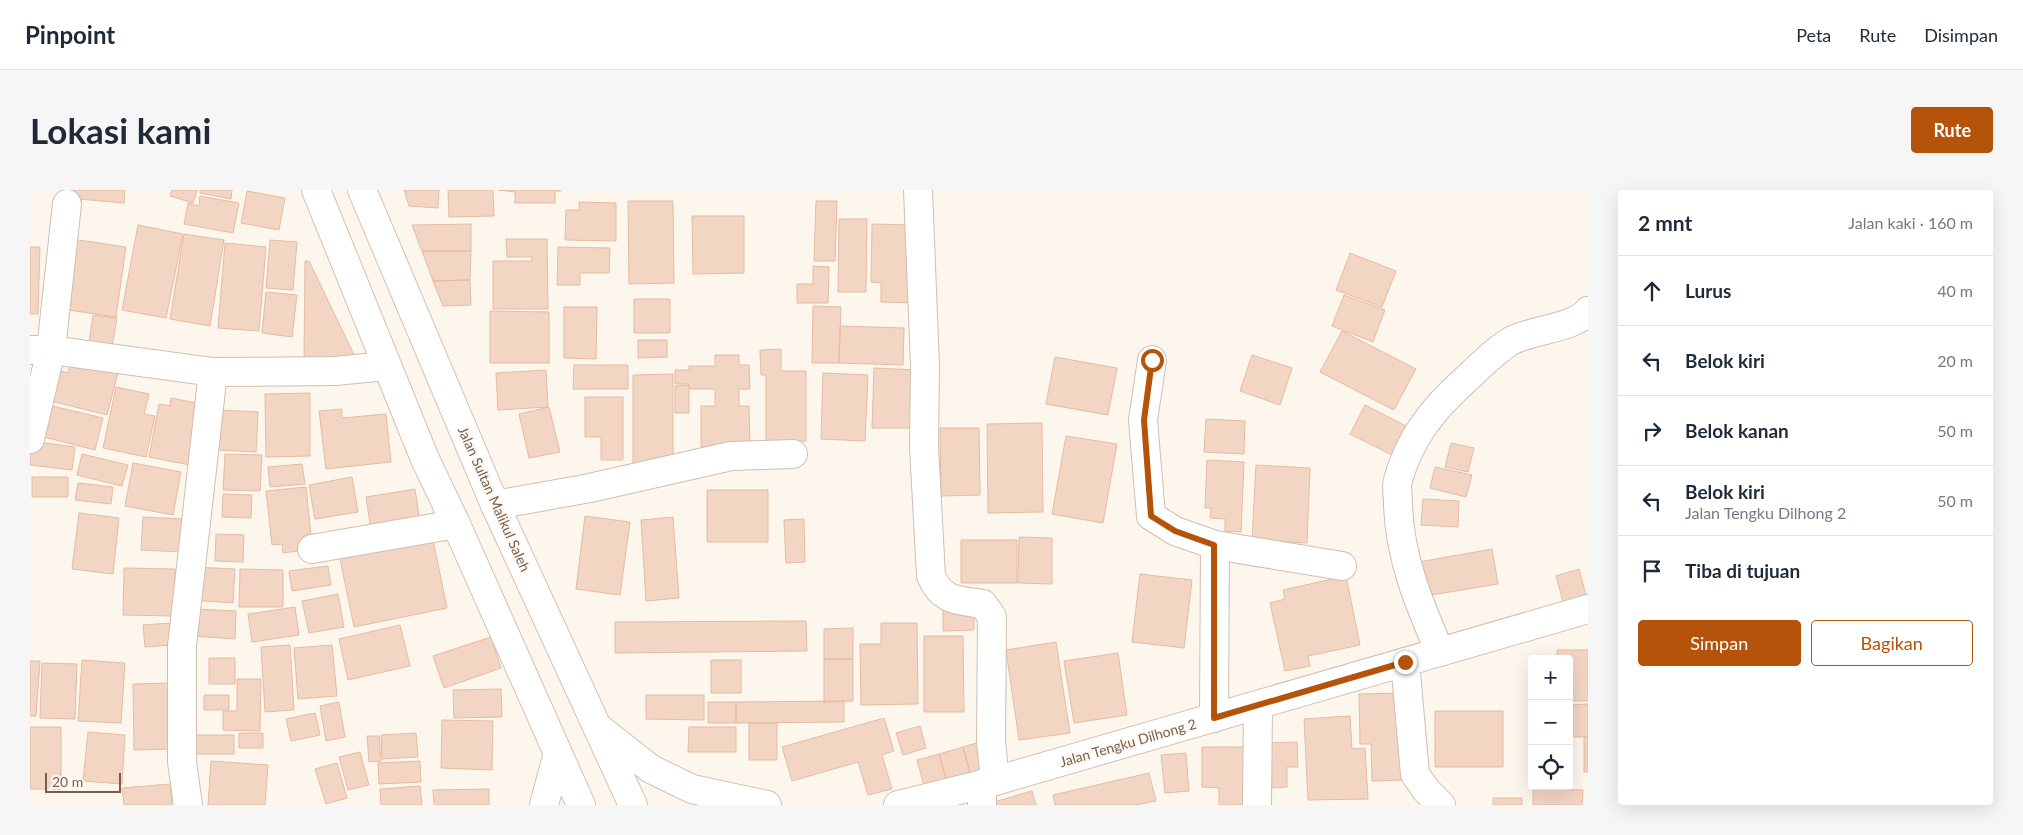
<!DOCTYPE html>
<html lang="id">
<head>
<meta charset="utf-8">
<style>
	:root { --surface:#fff; --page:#f6f6f7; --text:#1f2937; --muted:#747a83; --line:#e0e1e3; --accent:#b45309 }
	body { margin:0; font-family:Lato,sans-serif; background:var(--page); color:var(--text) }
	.controls { position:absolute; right:15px; bottom:15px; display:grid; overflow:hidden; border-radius:5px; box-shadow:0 5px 20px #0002 }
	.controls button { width:45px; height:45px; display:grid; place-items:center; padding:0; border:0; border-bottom:1px solid var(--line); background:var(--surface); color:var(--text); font:25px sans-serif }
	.scale { position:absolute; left:15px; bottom:12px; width:76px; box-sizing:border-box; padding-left:5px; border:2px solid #7a5c4d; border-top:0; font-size:14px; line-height:18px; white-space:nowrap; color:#7a5c4d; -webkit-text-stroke:4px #fffaf3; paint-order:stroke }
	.stop { position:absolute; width:15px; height:15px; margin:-11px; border:4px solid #b45309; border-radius:50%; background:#fff }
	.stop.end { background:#b45309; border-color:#fff; box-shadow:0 1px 5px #0008 }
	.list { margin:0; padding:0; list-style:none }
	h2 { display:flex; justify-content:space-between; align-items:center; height:65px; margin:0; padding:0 20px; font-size:21px }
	h2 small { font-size:16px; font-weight:400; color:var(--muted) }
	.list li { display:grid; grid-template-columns:32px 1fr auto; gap:15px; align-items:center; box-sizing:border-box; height:70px; padding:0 20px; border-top:1px solid var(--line) }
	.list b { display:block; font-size:19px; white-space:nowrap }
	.list p { margin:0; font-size:16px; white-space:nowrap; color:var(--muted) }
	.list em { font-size:16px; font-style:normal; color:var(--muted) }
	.actions { display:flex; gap:10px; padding:15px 20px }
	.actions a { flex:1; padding:11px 0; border:1px solid var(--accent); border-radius:5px; text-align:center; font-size:18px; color:var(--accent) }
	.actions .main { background:var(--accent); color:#fff }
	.icon { flex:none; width:28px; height:28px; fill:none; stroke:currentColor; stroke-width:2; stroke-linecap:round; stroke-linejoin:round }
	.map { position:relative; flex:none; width:1558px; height:615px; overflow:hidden; border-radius:5px }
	header { display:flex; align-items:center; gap:30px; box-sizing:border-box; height:70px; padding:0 25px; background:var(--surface); border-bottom:1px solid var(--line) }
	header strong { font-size:24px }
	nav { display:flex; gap:28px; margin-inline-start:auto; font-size:18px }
	.intro { display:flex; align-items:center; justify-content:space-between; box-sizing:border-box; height:120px; padding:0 30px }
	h1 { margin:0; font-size:35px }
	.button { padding:12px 22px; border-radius:5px; background:var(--accent); color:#fff; font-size:18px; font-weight:700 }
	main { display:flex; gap:30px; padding:0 30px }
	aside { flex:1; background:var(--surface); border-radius:5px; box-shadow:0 5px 20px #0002 }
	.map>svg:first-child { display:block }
	.building { fill:#f3d5c3; stroke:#e6bba3 }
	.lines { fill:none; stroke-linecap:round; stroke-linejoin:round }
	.street-casing { stroke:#d1beb0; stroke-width:30 }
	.secondary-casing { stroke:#d6c0b0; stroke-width:30 }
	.street { stroke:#fff; stroke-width:28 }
	.secondary { stroke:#fff; stroke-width:28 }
	.route { stroke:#b45309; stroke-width:6 }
	.labels { text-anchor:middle; stroke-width:4; stroke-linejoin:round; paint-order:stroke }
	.street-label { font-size:14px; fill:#7a5c4d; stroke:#fffaf3 }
</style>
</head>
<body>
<header>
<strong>Pinpoint</strong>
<nav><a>Peta</a><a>Rute</a><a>Disimpan</a></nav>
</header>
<div class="intro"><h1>Lokasi kami</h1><a class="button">Rute</a></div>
<main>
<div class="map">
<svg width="1558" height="615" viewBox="0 0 1558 615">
	<rect width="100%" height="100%" fill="#fdf6ec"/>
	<path class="building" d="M39,0H95L94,13L38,8Z
		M142,0H167L163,13L140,6Z
		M170,0H202L201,9L170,3Z
		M374,0H409L408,18L379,16Z
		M418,0H463L464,26L419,27Z
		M468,0H531V1H525V13H485V2Z
		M217,1L255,8L249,40L211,33Z
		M170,6L209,13L203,43L154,34L158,13L169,16Z
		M598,11H643L644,93L599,94Z
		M786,11H807L805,71H784Z
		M549,12L586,13V51L535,50L536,20H549Z
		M662,26H714V83L663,84Z
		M809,29H837L836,102H808Z
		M441,34V61H392L382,35Z
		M842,34L886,35L884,113L851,112V93L841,92Z
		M108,35L153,44L136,128L92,120Z
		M154,44L194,50L180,136L140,129Z
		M42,49L96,57L86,127L32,119Z
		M476,49H517L518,119H463V71H502V67H477Z
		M240,50L267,52L263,100L236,98Z
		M195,53L236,57L229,141L188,138Z
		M0,57H10L8,124H0Z
		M528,57L580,58L579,83H550V95H527Z
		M392,61H441L440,90L403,91Z
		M1320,63L1366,81L1352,117L1306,100Z
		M275,71H279L327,171H274Z
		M783,76L799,77L798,113H767V94H783Z
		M440,90L441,115L413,116L403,91Z
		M236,102L267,105L262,147L232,143Z
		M1314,105L1355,120L1343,152L1302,136Z
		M604,109H640V143H604Z
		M783,116L811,117L809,173H782Z
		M534,117H567L566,169L534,168Z
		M460,121L519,122V173H460Z
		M63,125L87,128L82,156L59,153Z
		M810,136L874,138L873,175L809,173Z
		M1312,141L1386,179L1364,220L1290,182Z
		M608,150H637V167L608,168Z
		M751,159V181H776V251H736V185H731L730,160Z
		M685,165H709V175H719L720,199H709V216H719L720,257H671V216H685V199H660L659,194H645V180H659V176H685Z
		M1222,165L1262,178L1250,215L1210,201Z
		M1025,167L1087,178L1078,225L1016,214Z
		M41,170L88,183L77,225L13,209L21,178L38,183Z
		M544,175H598V199H543Z
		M844,178L887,180L886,238H842Z
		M516,180L518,217L468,220L466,183Z
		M793,183L838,185L835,251L791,249Z
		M643,184V273L603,274V185Z
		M659,195V223H645V196Z
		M86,197L119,204L114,224L125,226L116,267L73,258Z
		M280,203V266L236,267L235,204Z
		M555,207H593V270H571V247H555Z
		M141,208L172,214L160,275L119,267L129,214L140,216Z
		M18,215L73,228L65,260L10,246Z
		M1335,215L1382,239L1368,268L1320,244Z
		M519,217L530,262L499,268L489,224Z
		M312,219V228L356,224L361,272L296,279L289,221Z
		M190,220L228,222L226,262L187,260Z
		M1176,229L1215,231L1214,264L1174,262Z
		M1012,233L1013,322L958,323L957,234Z
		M910,238H949L950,305L911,306Z
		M1036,246L1087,254L1073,333L1022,324Z
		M0,251L45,257L42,280L0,275Z
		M1421,253L1444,258L1438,282L1415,277Z
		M52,264L98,275L92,296L47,285Z
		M195,264L232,265L230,301L193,300Z
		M1177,270L1214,272L1211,342L1195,341V329L1180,328L1181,318H1175Z
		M103,273L151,282L143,325L95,316Z
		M272,274L275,294L240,297L238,277Z
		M1226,275L1280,278L1277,353L1222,350Z
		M1405,277L1442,285L1436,307L1400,298Z
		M2,287H38V307H2Z
		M322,287L328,322L285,329L279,295Z
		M48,293L83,297L81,314L45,310Z
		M276,297L281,345H274L275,360L253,363L252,354L242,355L236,301Z
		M385,299L390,332L341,340L336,307Z
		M677,300H738V352H677Z
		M193,304L222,305L221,328L192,327Z
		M1393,309L1429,311L1428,337L1391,335Z
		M49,323L89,328L83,384L42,379Z
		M555,326L600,332L590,405L546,399Z
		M113,327L153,329L151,362L111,360Z
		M643,327L649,408L616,411L611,330Z
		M774,329L775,372L756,373L754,330Z
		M186,344L214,345L213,372L185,371Z
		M402,345L417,418L324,437L309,364Z
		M989,347L1022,348V394L988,393Z
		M931,350H987V393H931Z
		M1462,359L1468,394L1389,407L1383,373Z
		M298,376L301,395L262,401L259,381Z
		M163,377L205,379L203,413L161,410Z
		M94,378L145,379L144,426L93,425Z
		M210,379L253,380V417H209Z
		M1549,379L1557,409L1534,415L1526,386Z
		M1110,384L1162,390L1154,458L1102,452Z
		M1316,386L1330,455L1278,466L1280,476L1255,481L1240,413L1255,409L1253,400Z
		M308,404L314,437L279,443L272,411Z
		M265,417L269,445L222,452L218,424Z
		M913,417H944V440L913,441Z
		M165,419L206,421L205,449L164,446Z
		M776,431L777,461L585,463V432Z
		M140,433L141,455L115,457L113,435Z
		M851,433H887L888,514L831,515L830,454H851Z
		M370,435L380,476L318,490L309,449Z
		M823,438V469H794V439Z
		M894,446H933L934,522H894Z
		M461,447L471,478L414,498L403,466Z
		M1026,452L1040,543L989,550L976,460Z
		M260,455L264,520L235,522L231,457Z
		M302,455L307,506L268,509L264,458Z
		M1527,460H1558V511H1539V469H1527Z
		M1088,463L1097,525L1044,533L1034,471Z
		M179,468H205V494H179Z
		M794,469H823V511L794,512Z
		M52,470L95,473L91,533L48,531Z
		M681,470H711V503H681Z
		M0,471H10L6,526H0Z
		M12,473L47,474L45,529L10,528Z
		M207,489H231L230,541L193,540V521H207Z
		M140,493L142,559L104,560L103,494Z
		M471,499L472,527L424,528L423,500Z
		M1373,503L1375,590L1342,591L1341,554H1330L1329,504Z
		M174,505H199V520H174Z
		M616,505H674V530L616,529Z
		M814,511V532L706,533V512Z
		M309,512L315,547L296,551L290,516Z
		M678,512H706V533H678Z
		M1558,514V547H1539V515Z
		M1405,521H1473V577H1405Z
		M285,523L290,545L261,551L256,529Z
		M1320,526L1322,559L1335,558L1338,609L1278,610L1274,529Z
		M854,528L864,561L852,565L862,599L838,605L828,572L762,591L752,557Z
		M412,530L463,531L462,580L411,578Z
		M719,533H747V570H719Z
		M890,536L896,558L873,565L866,543Z
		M0,537H31V599H0Z
		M659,537H706V562H658Z
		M58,542L95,545L92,594L53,591Z
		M209,543H233V558H209Z
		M386,543L388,567L352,569L351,545Z
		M158,545H204V564H158Z
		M337,546H349L351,571L339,572Z
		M1554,547H1558V582H1554Z
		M953,551L961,577L940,583L933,557Z
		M1267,552L1268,577H1257V597L1239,598L1237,553Z
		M933,557L940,583L916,589L909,564Z
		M1172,557H1215L1214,615H1189V598L1172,597Z
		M330,562L339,595L318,600L309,567Z
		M1156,563L1159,601L1135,603L1131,565Z
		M909,564L916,589L894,596L887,570Z
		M181,571L238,575L235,615H178Z
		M390,571L391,592L349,594L348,573Z
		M307,573L317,608L296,614L285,579Z
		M1119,583L1126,611L1106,615H1025L1023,605Z
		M140,594L142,615H94L92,598Z
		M390,596L392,615H351L350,599Z
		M459,599V615H404L403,600Z
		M1503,599L1553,600L1552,615H1503Z
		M1002,601L1006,615H957V614Z
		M1463,608H1492V615H1463Z"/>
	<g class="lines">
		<defs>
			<path id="street" d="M888,0L895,176L894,257L901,386C912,412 928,410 953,414L962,427L961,551L965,591
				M0,160H21L183,182L305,181L356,176
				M1122,170L1113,230L1121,326L1145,341L1185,355
				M0,249L21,160L37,14
				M465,315L560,298L701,266L763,264
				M282,359L426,334
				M1410,462C1389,414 1369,366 1368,313C1368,306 1366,297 1368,290C1379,250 1401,221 1432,193C1447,179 1463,162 1481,151C1503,139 1543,139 1558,121
				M1375,472L1385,584L1396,600L1411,615
				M1184,528L1185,355L1312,376
				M952,594V615
				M158,615L152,572V456L183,182
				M1227,615L1228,516"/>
			<path id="secondary" d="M286,0L395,269L426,334L551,615
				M332,0L465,315L603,615
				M570,539L621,579L662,599L737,615
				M514,615L528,563
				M868,615L965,591L1558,419"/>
		</defs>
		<use href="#street" class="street-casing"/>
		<use href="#secondary" class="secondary-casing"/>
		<use href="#street" class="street"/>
		<use href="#secondary" class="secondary"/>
	</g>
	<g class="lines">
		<path class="route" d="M1122,170L1114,230L1121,326L1145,341L1184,355V528L1375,472"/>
	</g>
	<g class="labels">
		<g class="street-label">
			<text transform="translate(464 309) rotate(66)" y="5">Jalan Sultan Malikul Saleh</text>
			<text transform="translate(1098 553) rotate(-16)" y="5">Jalan Tengku Dilhong 2</text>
		</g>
	</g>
</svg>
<div class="controls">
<button>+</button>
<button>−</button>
<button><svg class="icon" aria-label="locate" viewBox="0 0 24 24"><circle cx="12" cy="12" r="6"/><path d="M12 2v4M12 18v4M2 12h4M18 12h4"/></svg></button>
</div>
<div class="scale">20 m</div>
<div class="stop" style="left:1122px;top:170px"></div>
<div class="stop end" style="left:1375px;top:472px"></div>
</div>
<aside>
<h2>2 mnt<small>Jalan kaki · 160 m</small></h2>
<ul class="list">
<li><svg class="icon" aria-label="ahead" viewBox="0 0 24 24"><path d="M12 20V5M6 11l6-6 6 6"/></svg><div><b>Lurus</b></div><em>40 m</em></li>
<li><svg class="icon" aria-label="left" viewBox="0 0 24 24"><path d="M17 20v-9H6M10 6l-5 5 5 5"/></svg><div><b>Belok kiri</b></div><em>20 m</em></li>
<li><svg class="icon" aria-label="right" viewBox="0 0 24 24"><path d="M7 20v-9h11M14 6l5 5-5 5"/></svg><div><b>Belok kanan</b></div><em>50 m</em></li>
<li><svg class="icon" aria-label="left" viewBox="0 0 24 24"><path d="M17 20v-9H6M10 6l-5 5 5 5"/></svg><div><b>Belok kiri</b><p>Jalan Tengku Dilhong 2</p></div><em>50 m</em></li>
<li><svg class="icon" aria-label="arrive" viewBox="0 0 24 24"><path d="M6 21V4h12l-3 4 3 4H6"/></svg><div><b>Tiba di tujuan</b></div></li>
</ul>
<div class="actions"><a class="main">Simpan</a><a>Bagikan</a></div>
</aside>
</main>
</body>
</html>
